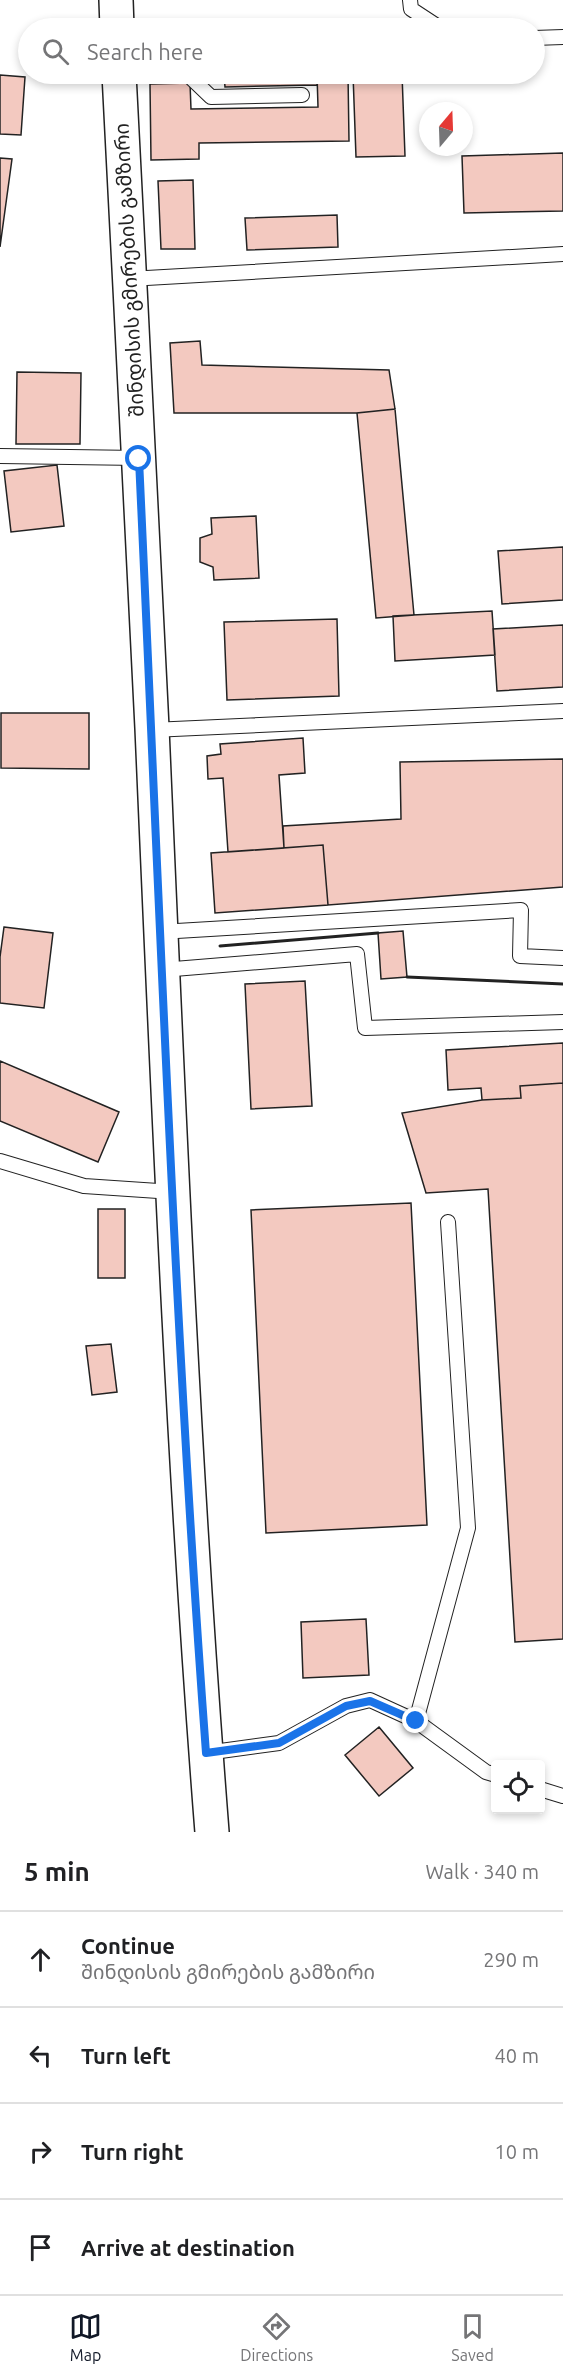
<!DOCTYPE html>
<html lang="en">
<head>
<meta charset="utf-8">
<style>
	:root { --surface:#fff; --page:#f2f2f2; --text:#202124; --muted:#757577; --line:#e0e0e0; --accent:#111827 }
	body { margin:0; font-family:Ubuntu,"Noto Sans Georgian",sans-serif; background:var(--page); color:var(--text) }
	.controls { position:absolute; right:18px; bottom:18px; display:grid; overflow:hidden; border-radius:6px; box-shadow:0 3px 9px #0003 }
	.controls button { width:54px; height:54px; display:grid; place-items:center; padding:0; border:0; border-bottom:2px solid var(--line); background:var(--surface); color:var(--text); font:30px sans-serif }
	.compass { position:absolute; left:419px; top:102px; width:54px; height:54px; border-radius:50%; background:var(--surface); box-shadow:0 3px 9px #0003; rotate:19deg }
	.stop { position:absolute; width:18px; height:18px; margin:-14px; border:4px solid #1a73e8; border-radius:50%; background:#fff }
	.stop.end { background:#1a73e8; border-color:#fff; box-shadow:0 2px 6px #0008 }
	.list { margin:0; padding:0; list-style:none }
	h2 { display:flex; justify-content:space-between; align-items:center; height:78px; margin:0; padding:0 24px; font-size:26px }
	h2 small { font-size:20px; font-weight:400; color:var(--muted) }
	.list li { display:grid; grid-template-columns:39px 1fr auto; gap:18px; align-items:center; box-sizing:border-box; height:96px; padding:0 24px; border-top:2px solid var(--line) }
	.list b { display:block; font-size:22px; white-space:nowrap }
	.list p { margin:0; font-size:20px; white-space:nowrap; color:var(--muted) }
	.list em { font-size:20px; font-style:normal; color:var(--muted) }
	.icon { flex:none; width:33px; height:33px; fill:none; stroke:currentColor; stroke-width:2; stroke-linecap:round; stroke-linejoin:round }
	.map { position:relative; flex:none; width:563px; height:1832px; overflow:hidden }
	.search { position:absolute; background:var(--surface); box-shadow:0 3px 9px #0003; left:18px; right:18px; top:18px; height:66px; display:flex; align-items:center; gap:15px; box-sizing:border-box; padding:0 21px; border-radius:33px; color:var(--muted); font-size:22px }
	.sheet { height:462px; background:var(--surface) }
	nav { display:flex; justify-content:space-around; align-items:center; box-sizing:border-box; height:84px; border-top:2px solid var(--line); background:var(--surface); font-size:16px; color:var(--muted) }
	nav a { display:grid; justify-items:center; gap:3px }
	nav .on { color:var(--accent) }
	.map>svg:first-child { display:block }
	.building { fill:#f3c9c0; stroke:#222; stroke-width:1.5 }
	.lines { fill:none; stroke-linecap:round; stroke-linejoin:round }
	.service-casing { stroke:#222; stroke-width:16 }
	.secondary-casing { stroke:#222; stroke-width:36 }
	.service { stroke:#fff; stroke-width:14 }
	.secondary { stroke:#fff; stroke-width:33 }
	.wall { stroke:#222; stroke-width:3 }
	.route { stroke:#1a73e8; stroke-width:8 }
	.labels { text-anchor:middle; stroke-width:4.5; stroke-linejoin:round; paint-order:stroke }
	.street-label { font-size:20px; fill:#222; stroke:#fff }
</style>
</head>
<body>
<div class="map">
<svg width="563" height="1832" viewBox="0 0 563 1832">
	<rect width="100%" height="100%" fill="#fff"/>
	<path class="building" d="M224,74H317V85L225,87Z
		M317,74H348L349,141L199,143V159L151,160L150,84L190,83L191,109L318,107Z
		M353,74H402L405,156L356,157Z
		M0,75L25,77L21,135L0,134Z
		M563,153V211L464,213L462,156Z
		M0,158L12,159L0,247Z
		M193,180L195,249H161L158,181Z
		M337,215L338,247L247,250L245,218Z
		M200,341L202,365L389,370L395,409L357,413H174L170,343Z
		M17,372L81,373L80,444H16Z
		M395,409L414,615L376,618L357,413Z
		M57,465L64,526L11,532L4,471Z
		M256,516L259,578L214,580L213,567L200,562V538L212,534L211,518Z
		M563,547V600L502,604L498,551Z
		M492,611L495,655L395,661L393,616Z
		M337,619L339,696L227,700L224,622Z
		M563,625V687L497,691L493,629Z
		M1,713H89V769L1,768Z
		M303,738L305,773L279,775L284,848L228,852L223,778L208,779L207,756L221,754L220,744Z
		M563,759V887L328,905L323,845L284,848L283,826L401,819L400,762Z
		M323,845L328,905L215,913L211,853Z
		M4,927L53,933L44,1008L0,1003V957Z
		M403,931L407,977L381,979L378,933Z
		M305,981L312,1106L251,1109L245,984Z
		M563,1043V1083L520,1086L521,1098L482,1100L481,1088L448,1090L446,1050Z
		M0,1061L119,1112L98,1162L0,1121Z
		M563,1083V1639L515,1642L488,1189L426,1193L402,1113L482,1100L521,1098L520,1086Z
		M411,1203L427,1525L266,1533L251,1210Z
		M98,1209H125V1278H98Z
		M111,1344L117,1392L92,1395L86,1346Z
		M366,1619L369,1675L303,1678L301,1622Z
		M379,1727L413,1768L379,1796L345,1755Z"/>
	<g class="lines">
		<defs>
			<path id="service" d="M410,0L411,9L440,28
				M534,38L563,37
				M187,74L211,97L302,95
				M129,279L563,254
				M0,456L139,458
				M152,730L563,711
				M160,932L521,910L520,956L563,958
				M162,970L357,954L365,1028L563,1022
				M0,1161L84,1186L173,1192
				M416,1721L468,1528L448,1222
				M206,1753L279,1743L346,1706L370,1700L416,1721L486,1772L496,1775
				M540,1789L563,1796"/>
			<path id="secondary" d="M116,0L117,28
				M119,74C130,292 142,509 152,728C168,1096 183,1464 212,1832"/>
		</defs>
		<use href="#service" class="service-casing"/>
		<use href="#secondary" class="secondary-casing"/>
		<use href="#service" class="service"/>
		<use href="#secondary" class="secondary"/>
		<path class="wall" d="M220,946L378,933
			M407,977L563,984"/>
	</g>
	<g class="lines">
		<path class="route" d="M139,459C159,890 174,1322 206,1753L279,1743L346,1706L370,1701L416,1721"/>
	</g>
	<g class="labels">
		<g class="street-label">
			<text transform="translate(129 270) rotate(-93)" y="7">შინდისის გმირების გამზირი</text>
		</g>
	</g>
</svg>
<div class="controls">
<button><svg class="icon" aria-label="locate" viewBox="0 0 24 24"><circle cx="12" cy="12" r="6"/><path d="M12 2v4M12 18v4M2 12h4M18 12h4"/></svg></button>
</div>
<svg class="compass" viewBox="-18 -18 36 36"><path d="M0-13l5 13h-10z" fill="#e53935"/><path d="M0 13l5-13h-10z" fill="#757577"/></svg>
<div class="stop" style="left:139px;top:459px"></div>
<div class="stop end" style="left:416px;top:1721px"></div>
<div class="search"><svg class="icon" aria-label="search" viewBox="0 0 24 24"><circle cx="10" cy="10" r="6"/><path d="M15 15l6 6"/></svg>Search here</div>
</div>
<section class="sheet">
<h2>5 min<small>Walk · 340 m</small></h2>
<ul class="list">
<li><svg class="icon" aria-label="ahead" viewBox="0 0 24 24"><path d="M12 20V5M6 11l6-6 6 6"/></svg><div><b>Continue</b><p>შინდისის გმირების გამზირი</p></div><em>290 m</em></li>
<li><svg class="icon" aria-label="left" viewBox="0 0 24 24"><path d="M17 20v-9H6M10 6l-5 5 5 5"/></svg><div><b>Turn left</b></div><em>40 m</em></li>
<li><svg class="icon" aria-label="right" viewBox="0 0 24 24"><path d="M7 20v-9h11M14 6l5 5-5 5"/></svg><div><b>Turn right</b></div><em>10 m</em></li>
<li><svg class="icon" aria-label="arrive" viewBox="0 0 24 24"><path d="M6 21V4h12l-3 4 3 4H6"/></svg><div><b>Arrive at destination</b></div></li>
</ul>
</section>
<nav>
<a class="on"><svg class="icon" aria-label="map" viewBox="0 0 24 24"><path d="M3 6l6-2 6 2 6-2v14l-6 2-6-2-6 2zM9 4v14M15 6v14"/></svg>Map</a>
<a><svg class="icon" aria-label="directions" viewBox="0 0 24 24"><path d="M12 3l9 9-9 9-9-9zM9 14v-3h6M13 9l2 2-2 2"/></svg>Directions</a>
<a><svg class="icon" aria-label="saved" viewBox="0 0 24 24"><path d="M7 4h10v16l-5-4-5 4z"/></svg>Saved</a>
</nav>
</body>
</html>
